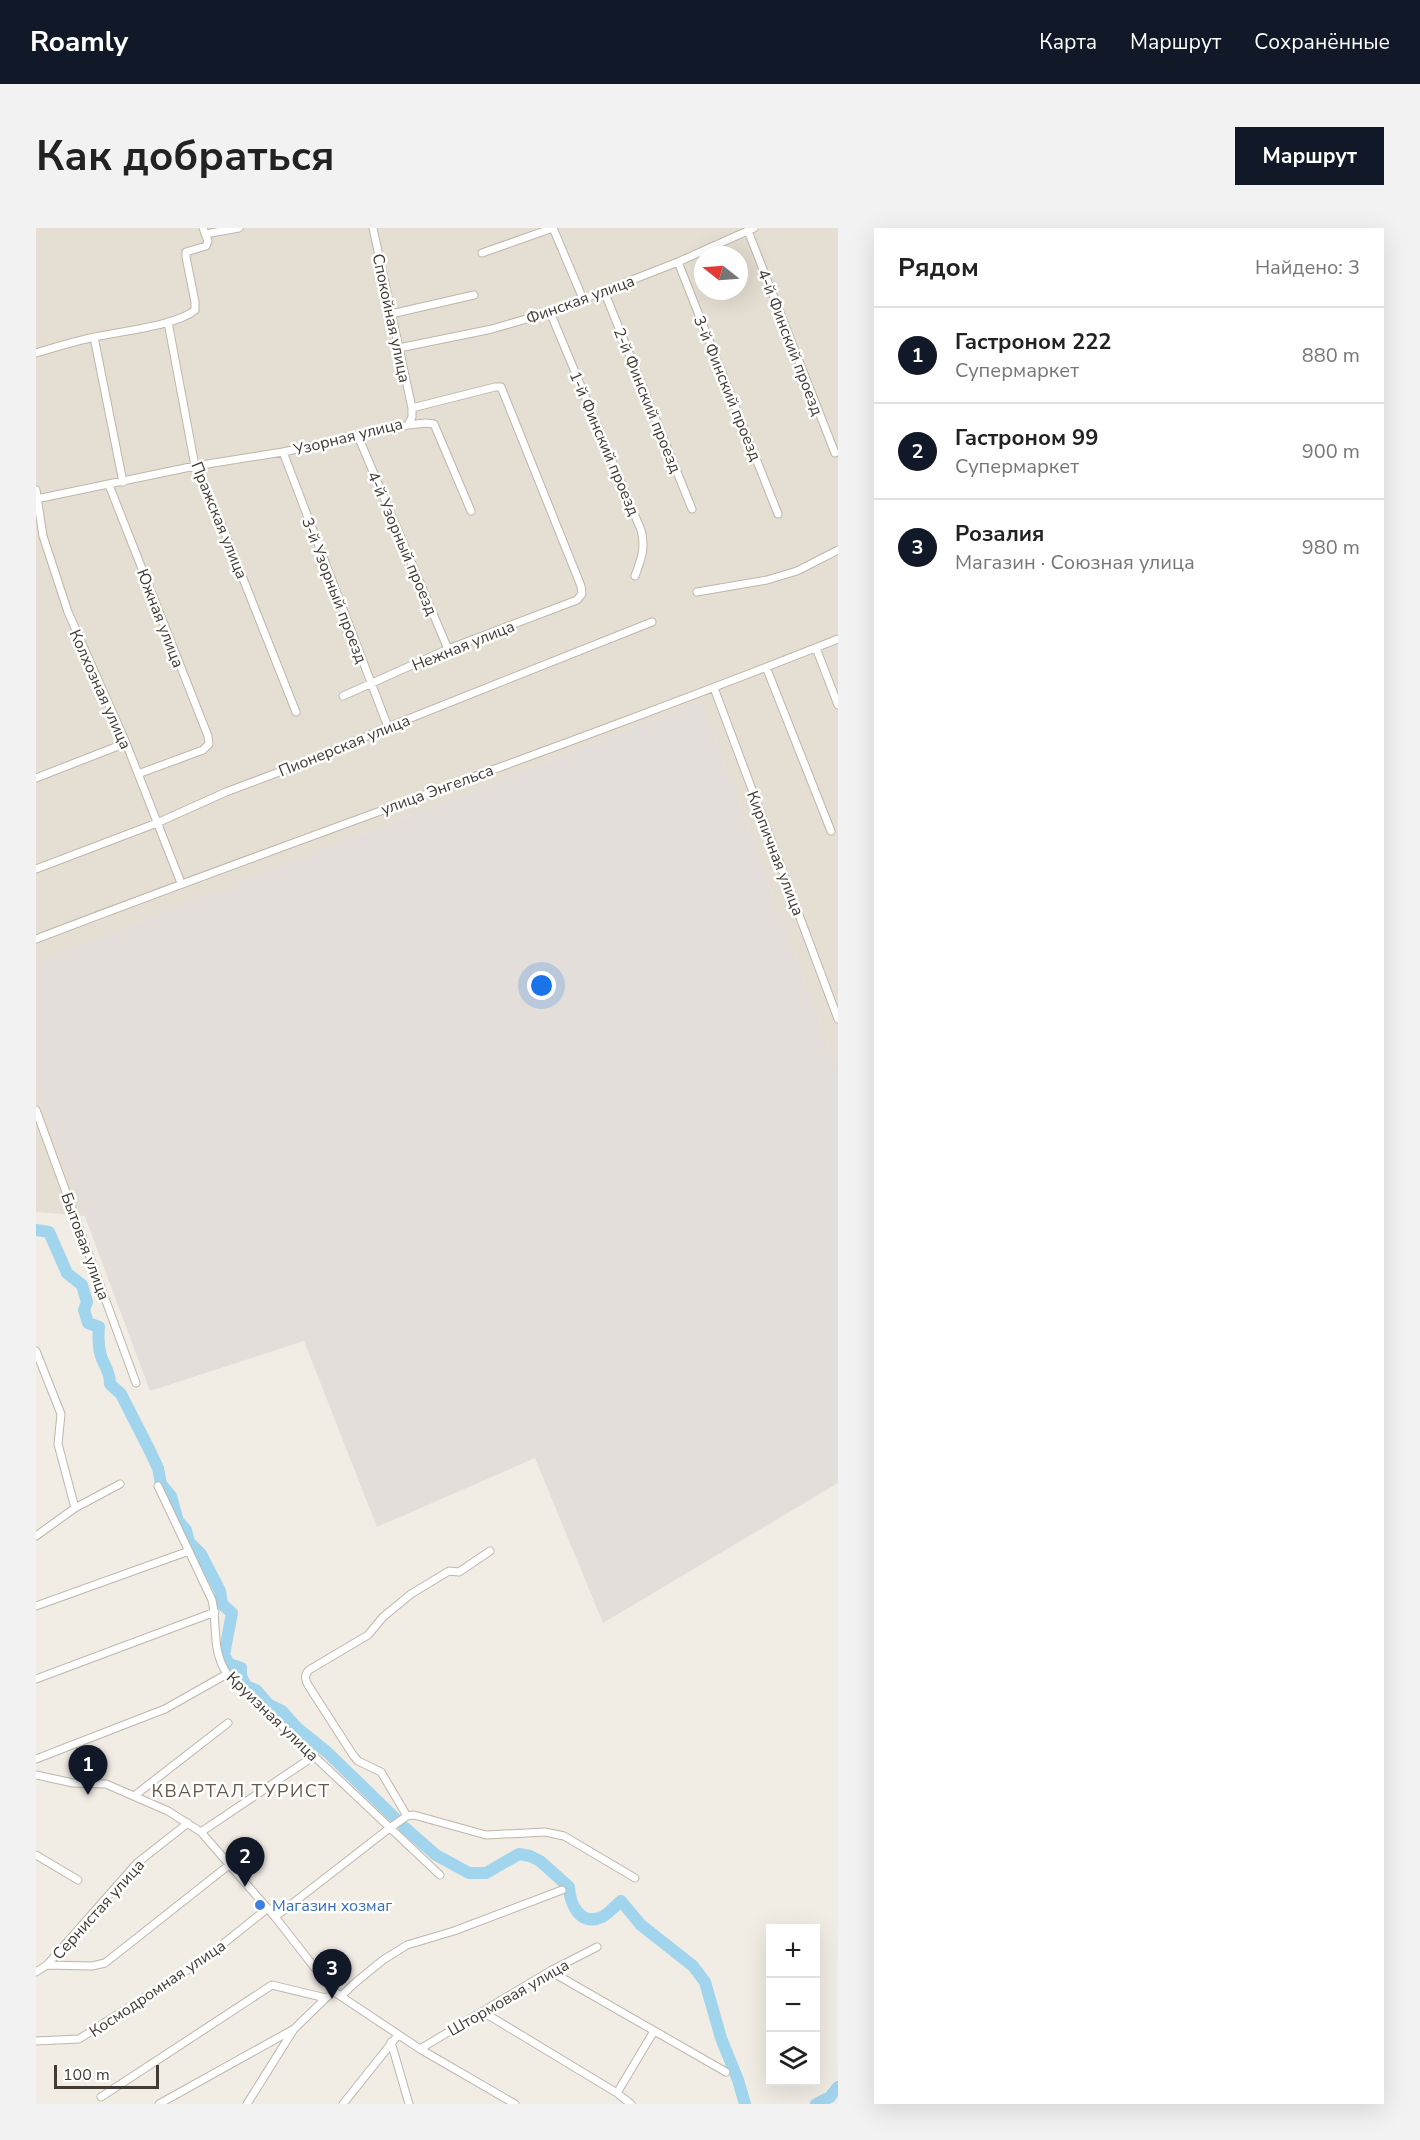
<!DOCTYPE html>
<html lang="ru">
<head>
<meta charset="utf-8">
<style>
	:root { --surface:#fff; --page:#f2f2f2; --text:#222; --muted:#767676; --line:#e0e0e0; --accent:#111827 }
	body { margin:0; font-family:"Nunito Sans",sans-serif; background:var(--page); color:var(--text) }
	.controls { position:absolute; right:18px; bottom:18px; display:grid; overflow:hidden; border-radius:0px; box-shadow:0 6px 24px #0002 }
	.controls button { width:54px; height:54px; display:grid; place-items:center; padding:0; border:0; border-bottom:2px solid var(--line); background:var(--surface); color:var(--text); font:30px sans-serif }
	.compass { position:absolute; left:658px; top:18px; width:54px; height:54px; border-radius:50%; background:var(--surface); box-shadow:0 6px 24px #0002; rotate:287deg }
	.scale { position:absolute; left:18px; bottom:15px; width:105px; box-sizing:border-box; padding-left:6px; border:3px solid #433c34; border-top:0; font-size:16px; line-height:21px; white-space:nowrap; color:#433c34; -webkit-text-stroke:4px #fff; paint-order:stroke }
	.you { position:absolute; left:506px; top:758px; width:21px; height:21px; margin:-15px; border:4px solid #fff; border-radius:50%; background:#1a73e8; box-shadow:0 0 0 9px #1a73e833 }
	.badge { display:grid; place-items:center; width:39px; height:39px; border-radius:50%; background:var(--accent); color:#fff; font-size:20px; font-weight:700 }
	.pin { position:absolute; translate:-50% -50px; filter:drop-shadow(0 2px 3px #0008) }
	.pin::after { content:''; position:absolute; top:32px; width:21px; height:18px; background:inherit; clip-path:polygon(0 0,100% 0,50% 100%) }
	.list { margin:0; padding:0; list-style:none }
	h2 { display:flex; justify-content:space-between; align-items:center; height:78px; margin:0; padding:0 24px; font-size:26px }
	h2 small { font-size:20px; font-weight:400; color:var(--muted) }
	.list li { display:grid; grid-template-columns:39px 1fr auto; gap:18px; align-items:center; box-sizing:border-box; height:96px; padding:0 24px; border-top:2px solid var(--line) }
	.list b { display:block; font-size:22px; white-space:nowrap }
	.list p { margin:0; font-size:20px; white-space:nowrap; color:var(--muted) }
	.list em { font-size:20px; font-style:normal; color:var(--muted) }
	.icon { flex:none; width:33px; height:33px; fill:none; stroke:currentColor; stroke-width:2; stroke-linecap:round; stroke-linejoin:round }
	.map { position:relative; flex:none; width:802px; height:1876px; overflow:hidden; border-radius:0px }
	header { display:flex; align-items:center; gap:36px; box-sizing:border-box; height:84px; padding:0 30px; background:var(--accent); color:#fff }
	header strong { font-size:28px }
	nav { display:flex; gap:33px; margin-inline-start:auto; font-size:21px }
	.intro { display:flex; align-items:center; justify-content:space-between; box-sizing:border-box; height:144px; padding:0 36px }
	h1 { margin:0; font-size:42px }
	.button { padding:15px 27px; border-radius:0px; background:var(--accent); color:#fff; font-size:21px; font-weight:700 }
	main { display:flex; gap:36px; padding:0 36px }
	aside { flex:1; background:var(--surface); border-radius:0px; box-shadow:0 6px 24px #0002 }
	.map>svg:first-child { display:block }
	.residential { fill:#e5ded2; fill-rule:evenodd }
	.industrial { fill:#e3ded9 }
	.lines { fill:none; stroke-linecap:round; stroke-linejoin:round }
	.river { stroke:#a1d4ed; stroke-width:12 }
	.minor-casing { stroke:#bfb6aa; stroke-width:9 }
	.minor { stroke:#fff; stroke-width:7 }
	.shop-dot { fill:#3f7fe0; stroke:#fff; stroke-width:2 }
	.labels { text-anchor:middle; stroke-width:5; stroke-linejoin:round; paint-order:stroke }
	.street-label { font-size:16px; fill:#433c34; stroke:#fff }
	.shop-label { font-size:16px; fill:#366cbe; stroke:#fff; text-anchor:start }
	.neighbourhood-label { font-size:18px; letter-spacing:1.5px; fill:#66594c; stroke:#fff }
</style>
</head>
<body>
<header>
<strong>Roamly</strong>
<nav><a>Карта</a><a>Маршрут</a><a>Сохранённые</a></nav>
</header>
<div class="intro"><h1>Как добраться</h1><a class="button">Маршрут</a></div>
<main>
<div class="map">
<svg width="802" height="1876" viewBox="0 0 802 1876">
	<rect width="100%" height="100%" fill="#f1ece4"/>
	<path class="residential" d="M0,0H802V842L665,473L0,734ZM667,27H703V63H667Z
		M0,857L49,988L0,984Z"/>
	<path class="industrial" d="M665,473L802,842V1255L567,1395L499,1230L341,1299L268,1113L114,1163L0,857V734Z"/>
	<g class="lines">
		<path class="river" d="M0,1002L13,1004L31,1045L46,1057L51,1074L48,1082L52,1095L63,1099C62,1109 62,1118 65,1128C69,1140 74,1143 74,1156L85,1166L114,1223L122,1240L125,1256L135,1268L142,1293L150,1302L153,1314L165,1326L184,1363L186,1376L196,1385L188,1427L193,1436L205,1440V1448L210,1458L220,1462L232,1476L246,1483L261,1500L291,1524L358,1589
			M368,1599L400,1627L433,1645H450L483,1626L494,1628L504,1633L533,1659C534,1676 544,1699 566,1689C572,1686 579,1678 585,1673L605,1697L657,1738L669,1754L685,1810L702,1852L709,1876
			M780,1876L794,1869L802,1859"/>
		<defs>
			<path id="minor" d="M337,0L376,180
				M517,0L547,71
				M712,3L799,225
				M169,6L203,0
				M446,25L517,0
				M642,34L742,286
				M568,63L656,281
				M514,84L605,302C610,319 605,332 599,348
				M355,86L438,67
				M132,94L159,238L183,290L260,484
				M58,109L87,254
				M363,120L456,101L514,84L642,34L718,0
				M0,125C20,119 39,113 59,109C85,103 140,98 159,82V74L150,29V24L170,18L172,13L167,0
				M372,197L390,195L398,196L435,283
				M322,208L412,421
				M247,224L352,499
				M73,257L172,508L173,516L167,522L102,546
				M0,262L7,308L32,384L90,515L145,655
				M0,271L159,238L247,224L365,199L372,197L376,189V180L459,159H465L545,358L546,366L541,372L412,421L307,468
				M661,364L731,352L761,343L802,322
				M780,420L802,477
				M730,439L795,603
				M678,460L802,791
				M0,550L90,515
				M0,641L121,595L190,564L280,530L352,499L616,394
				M0,711C266,609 537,516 802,411
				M0,882L100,1155
				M0,1123L25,1186L22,1216L39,1280
				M122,1258L176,1372C182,1400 175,1421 191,1446L404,1647
				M0,1308L39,1280L84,1256
				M0,1378L153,1323
				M0,1451L179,1384
				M0,1531L129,1481L191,1446
				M0,1547L37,1555L70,1556L132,1583L165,1604L239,1689L297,1763L384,1821L479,1876
				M98,1568L192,1495
				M371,1588L345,1544L322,1533L317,1527L272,1457C269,1451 268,1447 273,1442L332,1407L347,1389L375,1366L413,1343L423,1344L454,1323
				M165,1604L278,1528
				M0,1627L42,1652
				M239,1689L355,1599L371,1588L378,1587L450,1607L509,1604L528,1608L599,1650
				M11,1737L56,1738L69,1735L193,1637
				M514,1743L690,1844
				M0,1744L11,1737L101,1635L152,1595
				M305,1768L320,1754L347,1732L371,1717L418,1703L526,1662
				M447,1784L581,1865L595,1876
				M0,1813L43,1811L167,1732L232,1680
				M355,1814L373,1876
				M384,1821L514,1743L561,1719
				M581,1865L618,1803
				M65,1869L236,1757L290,1770
				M123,1876L258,1801
				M211,1876L258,1801L291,1769
				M307,1876L362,1807"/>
		</defs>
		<use href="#minor" class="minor-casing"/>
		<use href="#minor" class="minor"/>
	</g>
	<circle class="shop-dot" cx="224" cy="1677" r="6"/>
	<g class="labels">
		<g class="street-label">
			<text transform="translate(544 71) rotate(-20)" y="6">Финская улица</text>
			<text transform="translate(356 90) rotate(78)" y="6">Спокойная улица</text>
			<text transform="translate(755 114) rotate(69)" y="6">4-й Финский проезд</text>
			<text transform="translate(692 160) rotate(68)" y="6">3-й Финский проезд</text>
			<text transform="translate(612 172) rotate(68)" y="6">2-й Финский проезд</text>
			<text transform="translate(312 208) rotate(-14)" y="6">Узорная улица</text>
			<text transform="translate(569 215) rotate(67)" y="6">1-й Финский проезд</text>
			<text transform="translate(184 292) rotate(68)" y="6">Пражская улица</text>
			<text transform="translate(367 315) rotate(67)" y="6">4-й Узорный проезд</text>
			<text transform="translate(299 362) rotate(69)" y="6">3-й Узорный проезд</text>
			<text transform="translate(125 390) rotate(69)" y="6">Южная улица</text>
			<text transform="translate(427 417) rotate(-22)" y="6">Нежная улица</text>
			<text transform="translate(65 461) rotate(66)" y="6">Колхозная улица</text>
			<text transform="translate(308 517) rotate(-22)" y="6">Пионерская улица</text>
			<text transform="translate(401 561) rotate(-20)" y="6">улица Энгельса</text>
			<text transform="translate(740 625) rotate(69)" y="6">Кирпичная улица</text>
			<text transform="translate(50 1018) rotate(70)" y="6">Бытовая улица</text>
			<text transform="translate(237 1488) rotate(44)" y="6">Круизная улица</text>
			<text transform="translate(62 1681) rotate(-48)" y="6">Сернистая улица</text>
			<text transform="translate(121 1760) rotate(-34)" y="6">Космодромная улица</text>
			<text transform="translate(472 1769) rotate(-30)" y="6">Штормовая улица</text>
		</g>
		<g class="shop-label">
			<text x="236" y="1683">Магазин хозмаг</text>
		</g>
		<g class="neighbourhood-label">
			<text x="205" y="1569">КВАРТАЛ ТУРИСТ</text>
		</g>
	</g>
</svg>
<div class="controls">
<button>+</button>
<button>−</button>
<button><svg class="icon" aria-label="layers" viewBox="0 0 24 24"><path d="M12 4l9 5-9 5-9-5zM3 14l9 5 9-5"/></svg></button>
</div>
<svg class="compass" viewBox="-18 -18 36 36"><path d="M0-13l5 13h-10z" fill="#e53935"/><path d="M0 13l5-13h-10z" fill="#767676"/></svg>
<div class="scale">100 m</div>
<div class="you"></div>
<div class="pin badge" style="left:52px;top:1567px">1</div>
<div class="pin badge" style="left:209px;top:1659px">2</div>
<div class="pin badge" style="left:296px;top:1771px">3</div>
</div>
<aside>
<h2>Рядом<small>Найдено: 3</small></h2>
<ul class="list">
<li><span class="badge">1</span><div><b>Гастроном 222</b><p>Супермаркет</p></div><em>880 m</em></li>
<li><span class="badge">2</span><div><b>Гастроном 99</b><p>Супермаркет</p></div><em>900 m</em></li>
<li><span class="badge">3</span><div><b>Розалия</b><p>Магазин · Союзная улица</p></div><em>980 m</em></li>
</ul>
</aside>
</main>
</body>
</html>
